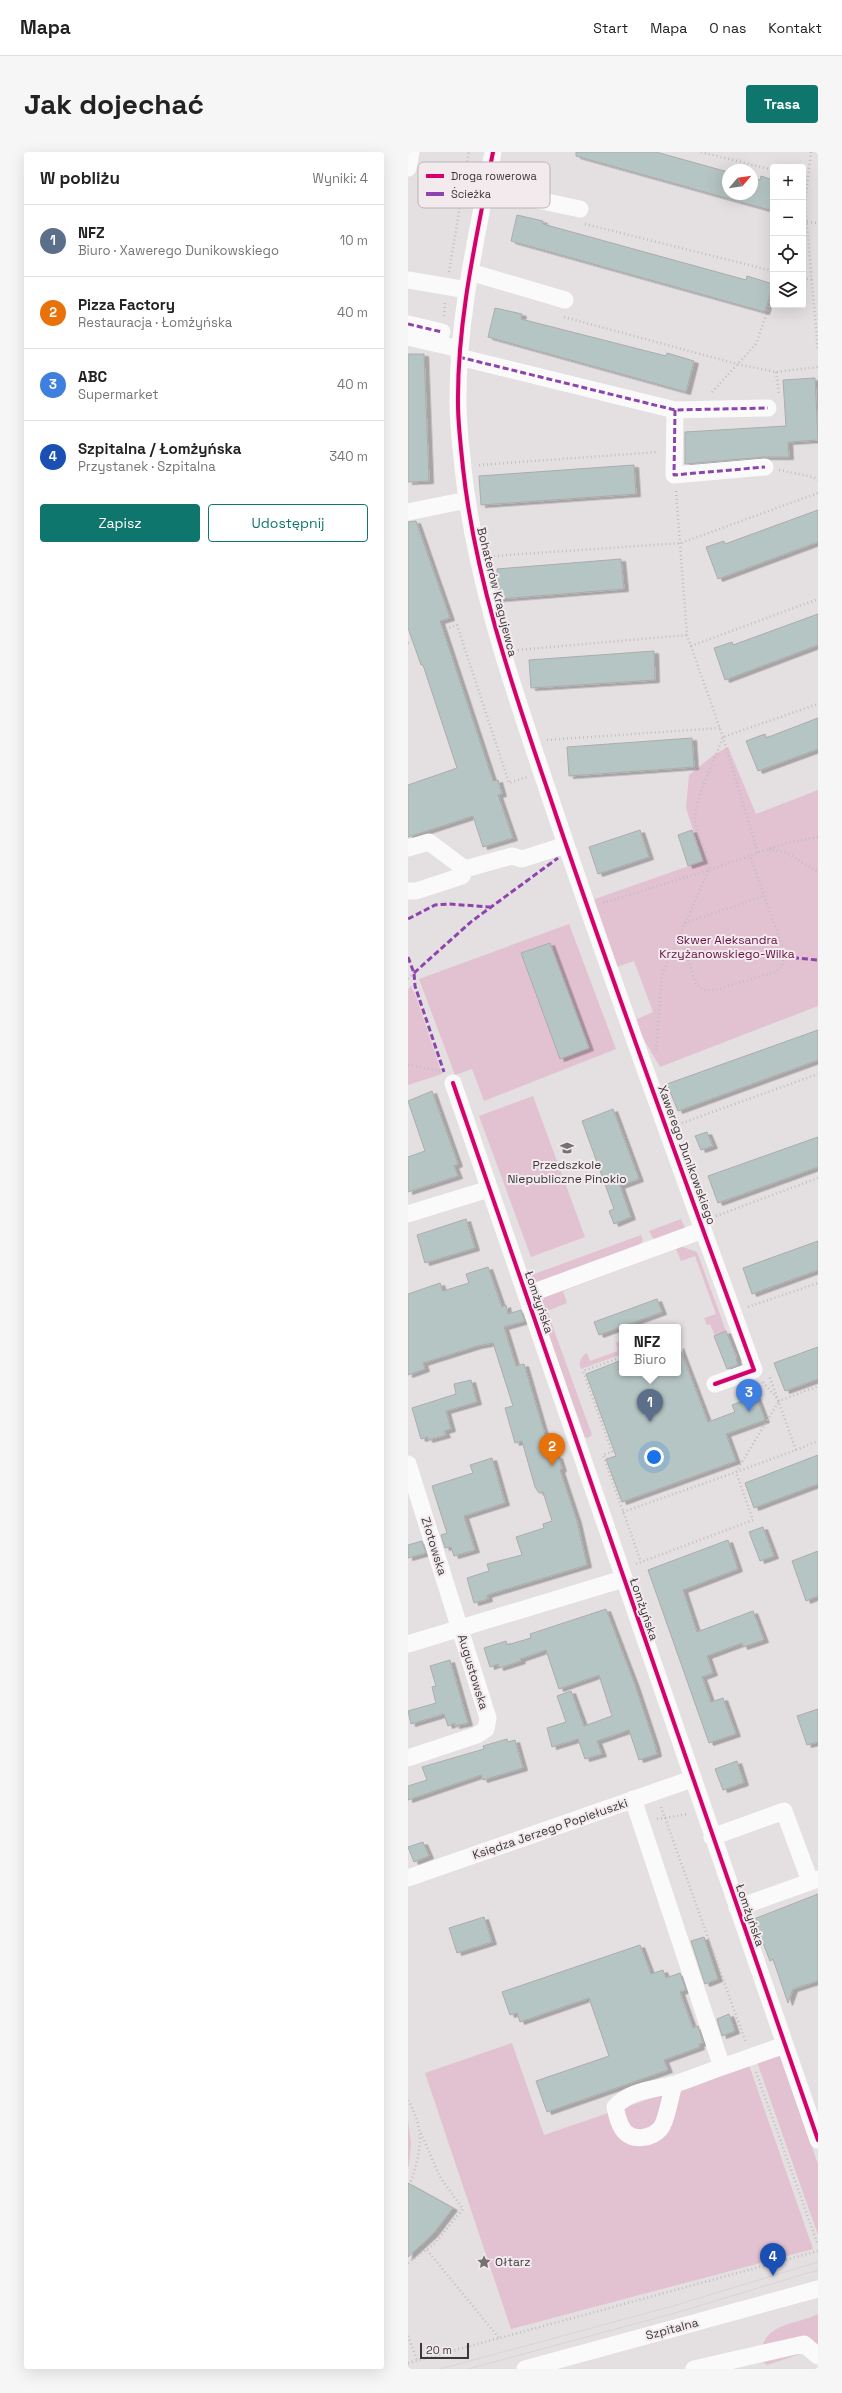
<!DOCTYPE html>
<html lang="pl">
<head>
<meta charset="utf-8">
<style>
	:root { --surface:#fff; --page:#f6f6f6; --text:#222; --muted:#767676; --line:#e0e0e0; --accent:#0f766e }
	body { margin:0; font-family:"Space Grotesk",sans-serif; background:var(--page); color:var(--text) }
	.controls { position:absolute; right:12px; top:12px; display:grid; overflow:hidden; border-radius:4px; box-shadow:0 4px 16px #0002 }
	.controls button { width:36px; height:36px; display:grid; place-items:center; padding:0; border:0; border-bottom:1px solid var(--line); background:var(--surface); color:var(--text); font:20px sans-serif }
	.compass { position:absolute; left:314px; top:12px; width:36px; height:36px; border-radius:50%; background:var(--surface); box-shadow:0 4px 16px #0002; rotate:61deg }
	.scale { position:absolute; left:12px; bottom:10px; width:49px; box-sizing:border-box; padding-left:4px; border:2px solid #3b3839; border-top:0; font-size:11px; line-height:14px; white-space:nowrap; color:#3b3839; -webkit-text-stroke:3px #f3eaee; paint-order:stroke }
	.you { position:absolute; left:246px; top:1305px; width:14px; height:14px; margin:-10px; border:3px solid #fff; border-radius:50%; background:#1a73e8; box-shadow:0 0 0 6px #1a73e833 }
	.badge { display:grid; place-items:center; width:26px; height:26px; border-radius:50%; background:var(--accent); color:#fff; font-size:13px; font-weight:700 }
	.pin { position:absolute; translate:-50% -33px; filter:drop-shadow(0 1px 2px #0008) }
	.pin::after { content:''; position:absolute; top:21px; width:14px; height:12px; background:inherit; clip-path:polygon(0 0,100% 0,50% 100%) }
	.popup { position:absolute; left:211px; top:1172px; width:62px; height:52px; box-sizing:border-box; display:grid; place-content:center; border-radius:4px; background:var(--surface); filter:drop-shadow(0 1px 3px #0005); font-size:13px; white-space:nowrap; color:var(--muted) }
	.popup b { font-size:15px; color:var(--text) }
	.popup::after { content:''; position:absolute; left:50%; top:100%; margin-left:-8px; border:8px solid transparent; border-top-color:var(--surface) }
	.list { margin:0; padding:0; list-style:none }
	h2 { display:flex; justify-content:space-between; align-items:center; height:52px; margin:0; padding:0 16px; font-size:17px }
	h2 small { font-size:13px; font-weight:400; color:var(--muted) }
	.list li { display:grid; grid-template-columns:26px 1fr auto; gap:12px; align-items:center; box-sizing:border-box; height:72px; padding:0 16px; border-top:1px solid var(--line) }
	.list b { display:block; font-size:15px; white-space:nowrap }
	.list p { margin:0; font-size:13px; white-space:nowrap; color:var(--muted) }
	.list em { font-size:13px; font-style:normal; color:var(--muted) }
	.actions { display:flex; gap:8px; padding:12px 16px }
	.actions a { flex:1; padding:9px 0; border:1px solid var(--accent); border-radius:4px; text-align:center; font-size:14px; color:var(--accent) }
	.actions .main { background:var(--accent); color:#fff }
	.icon { flex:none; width:22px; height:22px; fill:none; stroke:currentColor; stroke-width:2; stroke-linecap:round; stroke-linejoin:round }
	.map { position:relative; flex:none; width:410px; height:2217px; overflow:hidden; border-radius:4px }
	header { display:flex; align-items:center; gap:24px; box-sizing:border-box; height:56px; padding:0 20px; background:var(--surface); border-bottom:1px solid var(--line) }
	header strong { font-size:19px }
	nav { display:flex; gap:22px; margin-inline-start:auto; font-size:14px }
	.intro { display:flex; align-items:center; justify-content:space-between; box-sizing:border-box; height:96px; padding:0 24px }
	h1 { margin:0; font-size:28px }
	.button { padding:10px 18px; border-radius:4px; background:var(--accent); color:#fff; font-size:14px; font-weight:700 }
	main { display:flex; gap:24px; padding:0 24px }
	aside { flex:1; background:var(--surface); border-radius:4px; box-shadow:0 4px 16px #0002 }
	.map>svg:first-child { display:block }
	.green { fill:#e2c1d0 }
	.building { fill:#b5c5c4; stroke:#acacac; filter:url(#shadow) }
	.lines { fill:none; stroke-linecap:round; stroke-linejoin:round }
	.path { stroke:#c0bfc0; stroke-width:2.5; stroke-dasharray:1 3; stroke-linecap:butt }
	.minor { stroke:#fbfafa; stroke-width:17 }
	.tram { stroke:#d6d5d5; stroke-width:1 }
	.quiet { stroke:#8e44ad; stroke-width:3; stroke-dasharray:6 3; stroke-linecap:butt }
	.cycleway-casing { stroke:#f3eaee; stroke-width:6 }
	.cycleway { stroke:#d6006c; stroke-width:4 }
	.labels { text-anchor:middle; stroke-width:4; stroke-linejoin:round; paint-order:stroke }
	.street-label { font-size:12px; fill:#3b3839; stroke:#f3eaee }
	.park-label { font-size:12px; fill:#651243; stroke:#f3eaee }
	.poi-label { font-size:12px; fill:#3b3839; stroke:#f3eaee }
	.key { fill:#f3eaee; stroke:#bcb5b8; stroke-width:1 }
	.key-label { font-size:11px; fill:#3b3839 }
</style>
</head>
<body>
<header>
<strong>Mapa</strong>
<nav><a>Start</a><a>Mapa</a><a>O nas</a><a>Kontakt</a></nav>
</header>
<div class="intro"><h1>Jak dojechać</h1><a class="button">Trasa</a></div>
<main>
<aside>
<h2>W pobliżu<small>Wyniki: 4</small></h2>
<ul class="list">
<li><span class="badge" style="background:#5c6f8a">1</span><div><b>NFZ</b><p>Biuro · Xawerego Dunikowskiego</p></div><em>10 m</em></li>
<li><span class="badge" style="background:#e8710a">2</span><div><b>Pizza Factory</b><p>Restauracja · Łomżyńska</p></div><em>40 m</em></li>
<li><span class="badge" style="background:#3f7fe0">3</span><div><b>ABC</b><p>Supermarket</p></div><em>40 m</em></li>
<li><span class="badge" style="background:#1a4fb4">4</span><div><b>Szpitalna / Łomżyńska</b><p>Przystanek · Szpitalna</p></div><em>340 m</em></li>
</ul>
<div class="actions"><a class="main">Zapisz</a><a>Udostępnij</a></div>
</aside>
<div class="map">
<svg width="410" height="2217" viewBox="0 0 410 2217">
	<defs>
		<filter id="shadow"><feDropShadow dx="4.5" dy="2.5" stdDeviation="0" flood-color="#0004"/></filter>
	</defs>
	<rect width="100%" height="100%" fill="#e4dfe1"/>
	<path class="green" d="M320,595L348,662L410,638V854L252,915L225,869L245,860L226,809L206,816L185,757L187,747L295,709L278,656L281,623L307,602Z
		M161,772L208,897L76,949L64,917L47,923L11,827Z
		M3,834L9,847L34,922L0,933V837Z
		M125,944L177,1085L123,1105L71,964Z
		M273,1067L277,1076L246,1088L241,1079Z
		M233,1083L235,1088L231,1094L127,1131L118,1125Z
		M272,1094L289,1100L318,1179L307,1184L302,1172L299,1173L296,1166L308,1162L287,1104L273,1109L268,1097L155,1139L159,1151L139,1159L184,1283L180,1286L177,1285L130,1154L137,1145Z
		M214,1189V1202L173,1217C170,1211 173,1204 179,1201L182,1209L210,1199L208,1191Z
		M104,1891L136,1983L341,1913L405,2097L103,2177L17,1921Z
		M371,1902L410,2012V2083L349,1910Z
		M0,1968L3,1991L1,2014H0Z
		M410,2162V2199L407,2197L359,2213L351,2207C356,2169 383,2175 410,2162Z"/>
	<path class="building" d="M168,0H248L320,20V42H344V26L352,28L353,24L365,28V59L168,4Z
		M109,63L135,69V72L338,128L339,124L365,132L357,160L103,89Z
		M87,156L114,162L113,167L258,204L259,201L286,209L278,240L80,185Z
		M0,202H16L21,329L0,330Z
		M407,226L410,288L380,290L381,305H356L277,312V280L378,274L375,228Z
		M226,313L228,342L73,353L71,324Z
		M410,358V390L310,427L298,395L316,389L317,392Z
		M8,369L42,466L32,469L85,629L90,628L94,642L90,643L105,686L75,695L65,664L0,685V633L49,616L15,513H13L0,476V370Z
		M213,407L216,437L91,447L89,417Z
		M410,462V493L317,528L306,496L324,490L325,493Z
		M246,499L247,528L123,536L121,508Z
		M410,566V597L350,619L338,589L357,582L358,586Z
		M284,586L286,615L161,624L159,595Z
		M232,678L241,705L190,722L181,695Z
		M284,678L295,709L280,714L270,683Z
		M142,791L181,896L152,907L113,801Z
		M410,878V908L270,959L259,932Z
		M24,939L50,1012L46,1014L50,1024L0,1040V1005L17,999L0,949Z
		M205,957L231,1027L212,1034L223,1065L206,1072L201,1059L206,1057L174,969Z
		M299,980L305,994L293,998L287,984Z
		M410,985V1015L310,1051L300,1024Z
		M58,1067L67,1096L17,1111L9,1083Z
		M410,1089V1118L344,1142L335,1116Z
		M80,1115L94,1155L98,1153L100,1162L113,1158L117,1169L96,1175L108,1214L116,1212L141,1297L145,1296L148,1305L150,1304L154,1317L152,1318L169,1369L179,1413L79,1443L80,1447L66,1451L59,1426L81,1419L79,1412L114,1403L108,1385L136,1376L135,1372L144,1369L135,1340L131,1341L127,1335L114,1289L107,1291L97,1256L105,1254L85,1191L69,1194L15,1211L17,1217L0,1223V1142L32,1131L35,1139L61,1131L58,1122Z
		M249,1147L254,1160L191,1183L186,1170Z
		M318,1179L329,1206L328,1207L330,1213L319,1217L306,1184Z
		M271,1194L300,1270L327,1260L324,1253L348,1244L357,1268L318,1282L328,1309L214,1350L198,1307L208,1304L178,1222L214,1208V1221H270Z
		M410,1195V1227L377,1239L366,1211Z
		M63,1228L69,1250L38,1259L43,1277L36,1279L38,1283L20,1288V1285L13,1287L4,1256L48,1242L46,1232Z
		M410,1303V1332L346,1356L337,1331Z
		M84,1306L97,1351L56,1364L67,1398L46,1404L43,1395L37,1396L33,1383L39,1381L24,1334L65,1321L62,1313Z
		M355,1375L366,1404L352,1409L341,1380Z
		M320,1388L330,1417L275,1438L289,1480L345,1459L356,1488L335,1495L334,1491L299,1504L305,1521L294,1525L303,1550L315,1546L328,1582L301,1591L240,1418Z
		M14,1389L18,1401L0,1406V1393Z
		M410,1399V1444L398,1449L384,1409Z
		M198,1457L227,1533L247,1593L249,1602L231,1608L221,1578L189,1589L194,1602L177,1607L170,1587L144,1595L139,1576L158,1570L149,1544L163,1539L176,1574L204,1564L191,1523L151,1537L138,1498L112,1507L113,1509L91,1516L90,1512L82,1515L76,1496L98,1489L99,1493L123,1486L122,1482Z
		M42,1508L60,1571L47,1574V1571L40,1574L36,1562L3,1572L0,1559L28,1551L24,1535L28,1534L22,1514Z
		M410,1557V1590L399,1593L389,1564Z
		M99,1587L100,1590L107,1588L115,1616L75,1628L73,1623L0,1648V1634L19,1628L14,1615L76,1597L75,1594Z
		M329,1609L336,1631L315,1638L307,1617Z
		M15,1690L21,1704L6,1710L0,1695Z
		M410,1742V1829L385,1837L380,1851L365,1807L362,1809L346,1767Z
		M76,1765L84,1790L49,1801L41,1776Z
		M296,1785L310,1827L297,1832L283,1789Z
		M232,1793L243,1822L255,1818L258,1826L272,1821L278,1838L272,1840L285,1876L290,1874L295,1891L291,1892L292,1895L256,1908L260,1918L139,1960L128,1929L201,1904L181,1846L112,1870L109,1861L102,1863L94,1840Z
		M321,1862L327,1879L314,1884L309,1867Z
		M0,2031L45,2056L25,2082L0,2105Z"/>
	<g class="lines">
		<path class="path" d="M293,0L365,18
			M403,0L397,51L410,199
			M395,25L399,26
			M399,70L410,71
			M177,72L365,119
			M41,120L61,0
			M395,126L404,128
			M36,164L37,151
			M156,165L329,212L368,220L410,215
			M368,220L371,243
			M304,240L348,192L365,143
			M71,313L250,300
			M371,318L405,325L410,328
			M268,339L279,483L315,585L350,701
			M86,404L273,391L410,341
			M0,491L49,473L101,631L119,625
			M283,494L410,447
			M110,498L279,483
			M139,588L312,576
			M361,697L379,701L410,720
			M195,751L301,718L378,691L410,685
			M277,771L356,744
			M272,781L287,830L295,838H307L367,820L374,815L377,802L342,704
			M0,827L6,821
			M248,898L254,823L301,718C301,700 288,685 287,667C286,649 308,604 315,585L410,552
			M0,913L34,919
			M274,971L410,922
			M308,1064L410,1026
			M340,1155L410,1131
			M270,1185L273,1183
			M355,1230L371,1249L410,1234
			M220,1294L195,1303L233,1410
			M388,1298L410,1289
			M204,1300L175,1219L214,1205
			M215,1360L328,1320L371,1249
			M228,1412L345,1368L328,1320L388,1298L361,1223
			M253,1655L257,1666L280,1662
			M249,1667L257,1666L338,1891
			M348,1920L410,2093
			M0,1948C18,1980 13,1999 2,2032
			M19,2098L91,2186
			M0,2111L26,2092L55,2057L32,2025L12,1979
			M0,2184L9,2208
			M0,2211L410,2099"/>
		<path class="minor" d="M85,0C69,83 49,167 50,252C50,273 53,295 55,316C68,435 109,547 147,660C210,847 279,1033 346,1218L307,1232
			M0,16L3,0
			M78,37L172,57
			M62,120L157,148
			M0,128L59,138
			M0,172L34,180
			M0,185L52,197
			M51,205L267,258L360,256
			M267,258L266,323L357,315
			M0,360L59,348
			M0,696L21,690L57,717
			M0,739H8L54,724L57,717L104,704L114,707L158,693
			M45,931L410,1988
			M0,1062L81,1037
			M118,1143L295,1078
			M0,1312L80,1566L78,1577L69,1583L0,1606
			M0,1492L215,1427
			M225,1647L314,1915C299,1920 283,1927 267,1932C246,1938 223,1937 207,1955C209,1963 211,1975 218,1981C227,1989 244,1986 252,1977C258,1971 263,1942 266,1932
			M304,1685L376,1659L402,1729
			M0,1726L284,1627
			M329,1756L410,1727
			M314,1915L377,1893
			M117,2217L410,2137
			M286,2217L396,2192L410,2204"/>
		<path class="tram" d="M32,2217L265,2154L410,2110
			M60,2217L267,2161L410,2118"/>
		<path class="quiet" d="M0,172L34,180
			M51,205L267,258L360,256
			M267,258L266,323L357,315
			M0,767L27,753L41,752L82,755
			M0,805L6,821L7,834L36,920
			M376,805L410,808
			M6,821L64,769L150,706"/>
		<defs>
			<path id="cycleway" d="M85,0C69,83 49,167 50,252C50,273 53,295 55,316C68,435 109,547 147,660C210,847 279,1033 346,1218L307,1232
				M45,931L410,1988"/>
		</defs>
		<use href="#cycleway" class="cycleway-casing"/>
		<use href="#cycleway" class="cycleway"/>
	</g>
	<defs>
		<symbol id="school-bare" viewBox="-9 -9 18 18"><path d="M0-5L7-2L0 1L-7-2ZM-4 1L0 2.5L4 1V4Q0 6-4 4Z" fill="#767274" stroke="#f3eaee" stroke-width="2.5" paint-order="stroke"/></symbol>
		<symbol id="sight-bare" viewBox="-9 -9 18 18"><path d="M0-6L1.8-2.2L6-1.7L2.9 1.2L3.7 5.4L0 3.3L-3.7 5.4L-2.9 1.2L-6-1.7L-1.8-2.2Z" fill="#767274" stroke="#f3eaee" stroke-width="2.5" paint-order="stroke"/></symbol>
	</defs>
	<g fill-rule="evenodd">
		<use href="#school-bare" x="149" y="986" width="20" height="20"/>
		<use href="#sight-bare" x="66" y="2100" width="20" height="20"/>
	</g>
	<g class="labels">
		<g class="street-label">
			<text transform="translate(89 440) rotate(76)" y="4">Bohaterów Kragujewca</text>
			<text transform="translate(279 1003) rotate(70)" y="4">Xawerego Dunikowskiego</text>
			<text transform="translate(131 1150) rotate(71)" y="4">Łomżyńska</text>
			<text transform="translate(26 1394) rotate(73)" y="4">Złotowska</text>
			<text transform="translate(236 1457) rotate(71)" y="4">Łomżyńska</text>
			<text transform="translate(65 1520) rotate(73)" y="4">Augustowska</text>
			<text transform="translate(142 1677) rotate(-19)" y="4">Księdza Jerzego Popiełuszki</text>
			<text transform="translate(342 1763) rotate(71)" y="4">Łomżyńska</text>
			<text transform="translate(264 2177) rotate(-15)" y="4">Szpitalna</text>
		</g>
		<g class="park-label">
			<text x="319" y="792">Skwer Aleksandra<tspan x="319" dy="14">Krzyżanowskiego-Wilka</tspan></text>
		</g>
		<g class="poi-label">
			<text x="159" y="1017">Przedszkole<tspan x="159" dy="14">Niepubliczne Pinokio</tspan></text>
			<text x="87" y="2114" text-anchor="start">Ołtarz</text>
		</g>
	</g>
	<rect x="10" y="10" width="132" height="46" rx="6" class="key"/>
	<rect x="18" y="22" width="18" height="4" fill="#d6006c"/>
	<rect x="18" y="40" width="18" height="4" fill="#8e44ad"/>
	<g class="key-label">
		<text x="43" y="28">Droga rowerowa</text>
		<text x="43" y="46">Ścieżka</text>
	</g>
</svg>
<div class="controls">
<button>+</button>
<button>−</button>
<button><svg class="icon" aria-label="locate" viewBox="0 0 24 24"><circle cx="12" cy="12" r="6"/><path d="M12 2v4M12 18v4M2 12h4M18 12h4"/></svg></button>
<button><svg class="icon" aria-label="layers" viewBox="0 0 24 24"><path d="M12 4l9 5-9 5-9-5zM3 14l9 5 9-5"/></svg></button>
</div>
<svg class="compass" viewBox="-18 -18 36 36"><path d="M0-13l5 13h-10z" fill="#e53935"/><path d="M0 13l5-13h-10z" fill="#767676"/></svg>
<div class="scale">20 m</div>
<div class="you"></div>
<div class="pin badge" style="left:242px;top:1270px;background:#5c6f8a">1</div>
<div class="popup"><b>NFZ</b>Biuro</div>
<div class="pin badge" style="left:144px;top:1314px;background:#e8710a">2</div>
<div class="pin badge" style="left:341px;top:1260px;background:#3f7fe0">3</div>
<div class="pin badge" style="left:365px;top:2124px;background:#1a4fb4">4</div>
</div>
</main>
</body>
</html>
